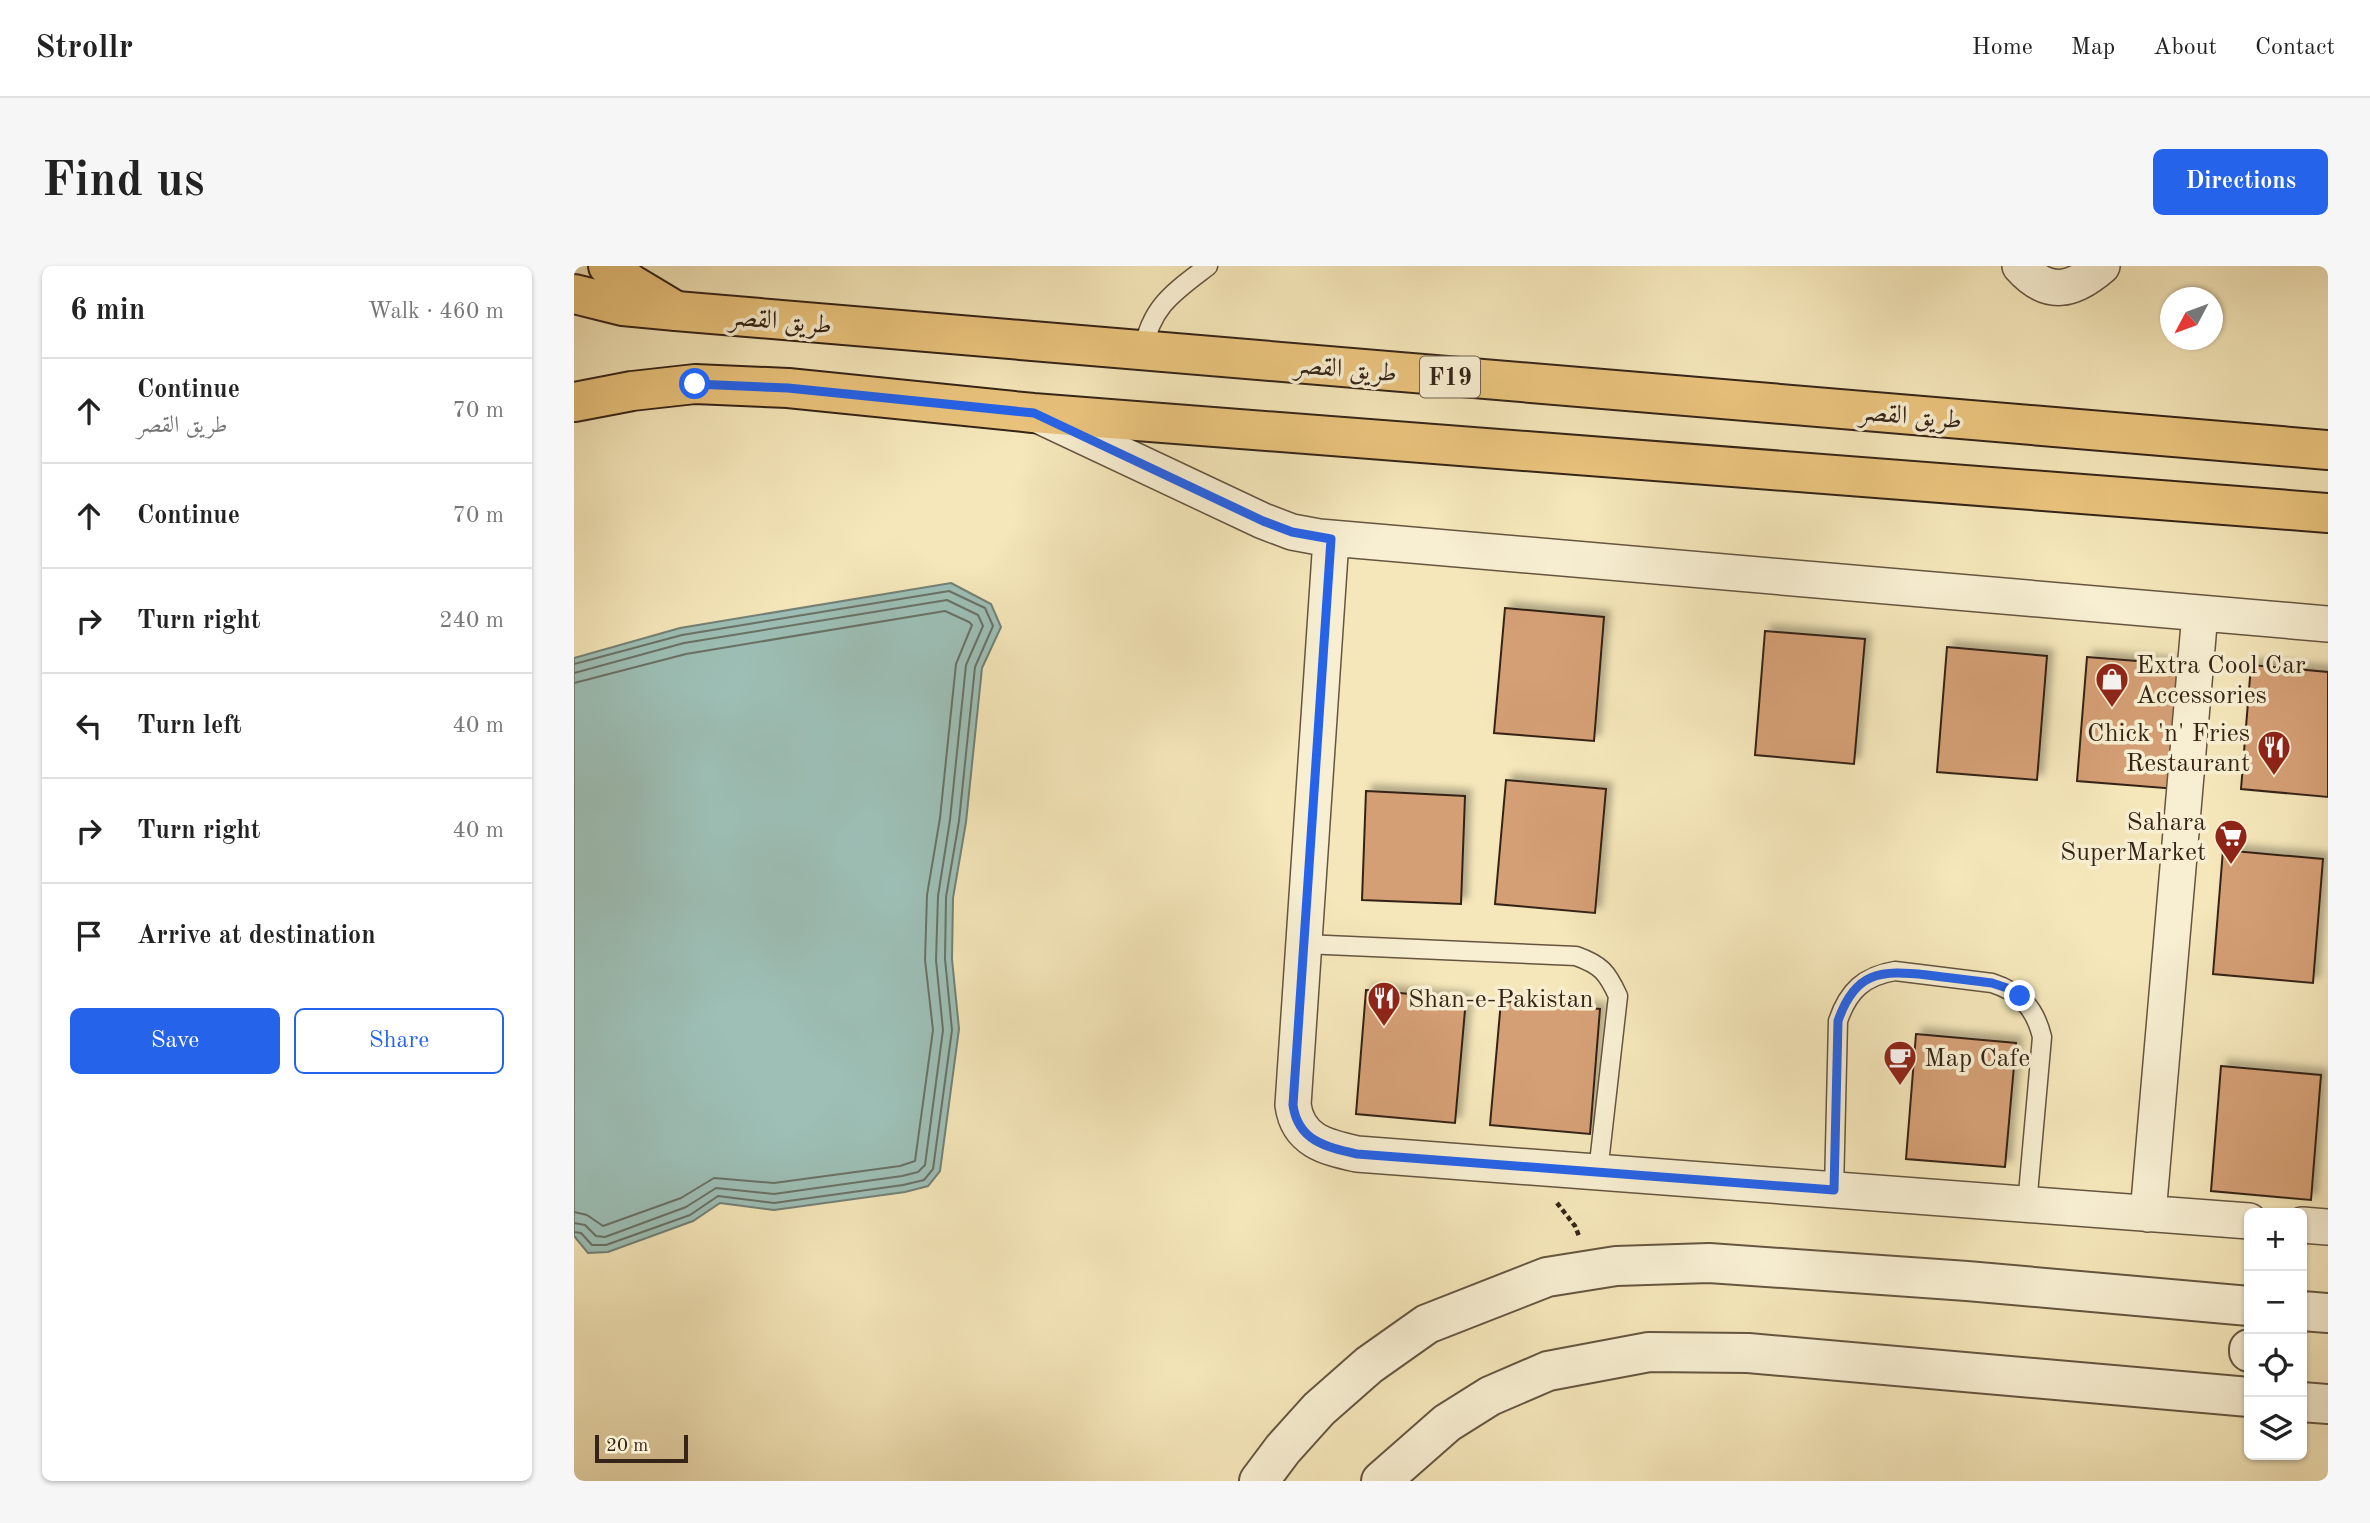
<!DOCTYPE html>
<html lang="en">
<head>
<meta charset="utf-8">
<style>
	:root { --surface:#fff; --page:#f6f6f6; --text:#222; --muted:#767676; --line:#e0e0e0; --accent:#2563eb }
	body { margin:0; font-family:"Old Standard TT",Amiri,serif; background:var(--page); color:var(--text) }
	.controls { position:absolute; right:21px; bottom:21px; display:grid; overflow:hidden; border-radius:10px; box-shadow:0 2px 5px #0004 }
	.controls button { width:63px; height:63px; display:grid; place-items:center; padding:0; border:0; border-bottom:2px solid var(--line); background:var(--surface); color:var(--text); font:35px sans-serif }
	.compass { position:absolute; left:1586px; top:21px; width:63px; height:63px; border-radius:50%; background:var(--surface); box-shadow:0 2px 5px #0004; rotate:229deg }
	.scale { position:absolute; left:21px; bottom:18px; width:93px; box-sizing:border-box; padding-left:7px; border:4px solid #352417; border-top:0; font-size:19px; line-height:24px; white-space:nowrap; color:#352417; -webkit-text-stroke:5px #f8efd2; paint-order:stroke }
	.stop { position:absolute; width:21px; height:21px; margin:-16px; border:5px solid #2563eb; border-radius:50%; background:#fff }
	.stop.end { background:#2563eb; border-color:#fff; box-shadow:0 2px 7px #0008 }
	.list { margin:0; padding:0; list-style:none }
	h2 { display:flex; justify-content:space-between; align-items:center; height:91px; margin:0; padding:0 28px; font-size:30px }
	h2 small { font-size:23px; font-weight:400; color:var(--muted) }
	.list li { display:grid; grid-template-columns:46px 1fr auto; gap:21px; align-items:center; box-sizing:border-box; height:105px; padding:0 28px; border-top:2px solid var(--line) }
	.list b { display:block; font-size:26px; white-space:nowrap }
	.list p { margin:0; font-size:23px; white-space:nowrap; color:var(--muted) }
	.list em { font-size:23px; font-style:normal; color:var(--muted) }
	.actions { display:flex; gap:14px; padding:21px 28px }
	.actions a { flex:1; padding:16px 0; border:2px solid var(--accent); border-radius:10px; text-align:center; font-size:24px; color:var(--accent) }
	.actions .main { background:var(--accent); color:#fff }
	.icon { flex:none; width:38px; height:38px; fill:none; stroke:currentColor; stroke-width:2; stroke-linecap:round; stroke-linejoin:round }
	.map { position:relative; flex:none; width:1754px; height:1215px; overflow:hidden; border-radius:10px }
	header { display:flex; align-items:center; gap:42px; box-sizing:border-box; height:98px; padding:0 35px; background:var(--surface); border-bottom:2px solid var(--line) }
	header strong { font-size:33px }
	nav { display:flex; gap:38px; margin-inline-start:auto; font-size:24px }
	.intro { display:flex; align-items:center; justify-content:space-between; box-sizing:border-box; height:168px; padding:0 42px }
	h1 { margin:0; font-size:49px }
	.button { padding:18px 32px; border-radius:10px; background:var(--accent); color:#fff; font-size:24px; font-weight:700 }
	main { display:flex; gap:42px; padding:0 42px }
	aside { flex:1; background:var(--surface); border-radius:10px; box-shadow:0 2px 5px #0004 }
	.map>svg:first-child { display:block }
	.water { fill:#9dbfb6; stroke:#738176; stroke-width:2 }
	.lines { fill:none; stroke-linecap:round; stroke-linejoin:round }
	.shore { stroke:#697266; stroke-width:2 }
	.building { fill:#d59f75; stroke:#352417; stroke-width:2; filter:url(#shadow) }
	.service-casing { stroke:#655540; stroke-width:21 }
	.minor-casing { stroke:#655540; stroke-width:38 }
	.tertiary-casing { stroke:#655540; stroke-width:42 }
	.primary-casing { stroke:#352417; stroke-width:42 }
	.trunk-casing { stroke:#352417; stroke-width:42 }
	.path { stroke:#352417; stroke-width:4.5; stroke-dasharray:5 3.5; stroke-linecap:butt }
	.service { stroke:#f8efd2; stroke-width:18 }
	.minor { stroke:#f8efd2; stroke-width:35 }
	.tertiary { stroke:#f8efd2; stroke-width:38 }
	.primary { stroke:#eac47d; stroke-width:38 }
	.trunk { stroke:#eac47d; stroke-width:38 }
	.route { stroke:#2563eb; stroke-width:9 }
	.labels { text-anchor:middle; stroke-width:7; stroke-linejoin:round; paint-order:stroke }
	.shield { fill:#f8efd2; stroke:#70614f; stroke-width:2 }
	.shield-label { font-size:24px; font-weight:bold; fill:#352417 }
	.street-label { font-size:26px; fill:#352417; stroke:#f8efd2 }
	.poi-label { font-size:26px; fill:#352417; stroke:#f8efd2; text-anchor:start }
</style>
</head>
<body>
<header>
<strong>Strollr</strong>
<nav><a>Home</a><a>Map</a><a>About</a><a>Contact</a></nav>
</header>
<div class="intro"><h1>Find us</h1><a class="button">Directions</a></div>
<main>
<aside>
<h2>6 min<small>Walk · 460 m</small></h2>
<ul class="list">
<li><svg class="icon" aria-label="ahead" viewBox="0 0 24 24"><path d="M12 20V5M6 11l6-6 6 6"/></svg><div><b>Continue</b><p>طريق القصر</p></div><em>70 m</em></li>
<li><svg class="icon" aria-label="ahead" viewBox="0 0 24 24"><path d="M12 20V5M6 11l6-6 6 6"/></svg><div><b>Continue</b></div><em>70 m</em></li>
<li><svg class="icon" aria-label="right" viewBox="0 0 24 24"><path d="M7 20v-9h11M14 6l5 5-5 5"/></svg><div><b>Turn right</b></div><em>240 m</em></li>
<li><svg class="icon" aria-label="left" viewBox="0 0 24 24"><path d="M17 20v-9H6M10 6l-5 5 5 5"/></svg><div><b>Turn left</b></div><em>40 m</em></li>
<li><svg class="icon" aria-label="right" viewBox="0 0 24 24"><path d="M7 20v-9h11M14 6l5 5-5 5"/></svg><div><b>Turn right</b></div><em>40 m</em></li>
<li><svg class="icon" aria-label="arrive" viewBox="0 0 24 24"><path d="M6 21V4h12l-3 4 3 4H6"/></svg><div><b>Arrive at destination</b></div></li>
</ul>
<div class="actions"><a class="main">Save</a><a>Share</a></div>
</aside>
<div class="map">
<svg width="1754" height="1215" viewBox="0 0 1754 1215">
	<defs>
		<filter id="shadow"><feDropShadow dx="6" dy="-6" stdDeviation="3.5" flood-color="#0004"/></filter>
	</defs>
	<rect width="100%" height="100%" fill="#f5e7ba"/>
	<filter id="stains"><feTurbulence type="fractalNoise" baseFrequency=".00286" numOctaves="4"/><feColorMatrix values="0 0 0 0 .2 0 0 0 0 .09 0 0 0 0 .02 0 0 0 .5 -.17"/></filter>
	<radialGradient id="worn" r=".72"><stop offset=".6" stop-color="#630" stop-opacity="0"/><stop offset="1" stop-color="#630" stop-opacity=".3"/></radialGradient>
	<path class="water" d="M377,317L417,338L427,361L408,402L392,556L379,632L378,693L385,763L366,905L354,920L331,926L200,944L146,937L119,955L34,986L14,987L0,970V392L106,362Z"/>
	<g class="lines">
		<path class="shore" d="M0,398L108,369L375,325L411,342L419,360L401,401L385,555L372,631L371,693L378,764L359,903L350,914L329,919L200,937L144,930L116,949L32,979H18L7,967L0,966
			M0,407L110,377L373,334L404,349L409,360L392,399L376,554L364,630L362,694L369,764L351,899L344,906L328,910L200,928L142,922L112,941L31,971L22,970L11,959L0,957
			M0,417L112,388L371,345L395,356L398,359L382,398L366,552L353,629L351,694L359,764L341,895L326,900L200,917L140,912L107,932L29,960L13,949L0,946"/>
	</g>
	<path class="building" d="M931,342L1030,351L1020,475L920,467Z
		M1191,365L1291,373L1280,498L1181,489Z
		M1373,381L1473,390L1463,514L1363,506Z
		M1513,391L1613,399L1603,523L1503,515Z
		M1677,399L1754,406V531L1667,523Z
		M932,514L1032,523L1021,647L921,638Z
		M792,525L891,530L887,638L788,634Z
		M1649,584L1749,593L1739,717L1639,708Z
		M792,724L892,733L881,857L782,848Z
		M927,735L1026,743L1016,868L916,859Z
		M1342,768L1442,777L1431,901L1332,893Z
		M1647,800L1747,809L1737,934L1637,925Z"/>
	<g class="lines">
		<defs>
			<path id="service" d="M569,85C577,40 600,26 634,0
				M730,678L1002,690C1027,699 1033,706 1044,730L1024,906
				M1260,924L1264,755C1274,725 1290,710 1321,705L1418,717C1446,726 1461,742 1468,771L1453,939"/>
			<path id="minor" d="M1446,0C1474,32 1499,25 1528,0
				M466,150L689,255L718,266L745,271L1754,358
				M757,273L719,839C724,875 752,881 783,888L1675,955
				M1574,948L1626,347
				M1728,959L1754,961"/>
			<path id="tertiary" d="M1728,1045L1754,1047
				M1675,1083V1086
				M1728,1136L1754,1138
				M685,1215L709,1183L745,1143L795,1099L853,1058L973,1011L1042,1000L1135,997L1393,1015L1675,1040
				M807,1215L873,1157L916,1130L974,1105L1075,1086L1174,1087L1675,1131"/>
			<path id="primary" d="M0,28L49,40L102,45L1754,184
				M0,136L58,125L121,118L214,122L459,147L1754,247"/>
			<path id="trunk" d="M34,0L57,18L102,45"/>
		</defs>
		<use href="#service" class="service-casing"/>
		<use href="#minor" class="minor-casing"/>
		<use href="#tertiary" class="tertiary-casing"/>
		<use href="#primary" class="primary-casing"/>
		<use href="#trunk" class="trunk-casing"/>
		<path class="path" d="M983,937L1001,960L1005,970"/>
		<use href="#service" class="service"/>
		<use href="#minor" class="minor"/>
		<use href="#tertiary" class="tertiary"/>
		<use href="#primary" class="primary"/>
		<use href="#trunk" class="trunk"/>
	</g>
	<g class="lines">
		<path class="route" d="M121,118L214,122L460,147L689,255L718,266L757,273L719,839C724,875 752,881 783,888L1260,924L1264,755C1281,705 1307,704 1353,709C1375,712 1396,714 1418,717L1433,722L1446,730"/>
	</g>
	<defs>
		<symbol id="shop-pin" viewBox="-11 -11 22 30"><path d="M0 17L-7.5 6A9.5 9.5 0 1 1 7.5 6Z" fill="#8f2418" stroke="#f8efd2"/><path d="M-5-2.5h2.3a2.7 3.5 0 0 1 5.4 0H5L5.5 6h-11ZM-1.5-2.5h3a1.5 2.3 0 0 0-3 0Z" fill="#fff"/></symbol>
		<symbol id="restaurant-pin" viewBox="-11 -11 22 30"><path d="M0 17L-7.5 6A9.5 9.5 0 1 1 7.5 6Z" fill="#8f2418" stroke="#f8efd2"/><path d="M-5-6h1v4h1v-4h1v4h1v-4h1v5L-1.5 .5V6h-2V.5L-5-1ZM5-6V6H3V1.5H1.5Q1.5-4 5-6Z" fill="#fff"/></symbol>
		<symbol id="supermarket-pin" viewBox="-11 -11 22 30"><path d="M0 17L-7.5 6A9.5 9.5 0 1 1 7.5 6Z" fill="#8f2418" stroke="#f8efd2"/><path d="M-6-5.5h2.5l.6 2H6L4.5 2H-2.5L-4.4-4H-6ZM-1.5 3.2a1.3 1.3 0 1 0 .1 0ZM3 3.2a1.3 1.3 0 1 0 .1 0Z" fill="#fff"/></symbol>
		<symbol id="cafe-pin" viewBox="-11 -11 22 30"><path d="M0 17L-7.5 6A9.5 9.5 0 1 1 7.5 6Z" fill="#8f2418" stroke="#f8efd2"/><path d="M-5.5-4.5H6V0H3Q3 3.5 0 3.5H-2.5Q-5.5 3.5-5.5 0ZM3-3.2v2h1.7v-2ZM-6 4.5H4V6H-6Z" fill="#fff"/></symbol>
	</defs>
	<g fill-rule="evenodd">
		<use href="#shop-pin" x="1519" y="394" width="38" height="52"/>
		<use href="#restaurant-pin" x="1681" y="462" width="38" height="52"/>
		<use href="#supermarket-pin" x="1638" y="551" width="38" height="52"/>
		<use href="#restaurant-pin" x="791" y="713" width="38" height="52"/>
		<use href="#cafe-pin" x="1307" y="772" width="38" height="52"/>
	</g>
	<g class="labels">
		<rect class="shield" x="846" y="90.5" width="60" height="41" rx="5"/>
		<g class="shield-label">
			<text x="876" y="119">F19</text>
		</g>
		<g class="street-label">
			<text transform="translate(207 54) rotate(5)" y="9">طريق القصر</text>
			<text transform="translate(772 102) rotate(5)" y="9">طريق القصر</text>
			<text transform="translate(1337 149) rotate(5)" y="9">طريق القصر</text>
		</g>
		<g class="poi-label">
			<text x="1562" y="407">Extra Cool Car<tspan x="1562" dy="30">Accessories</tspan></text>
			<text x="1676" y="475" text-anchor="end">Chick 'n' Fries<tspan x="1676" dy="30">Restaurant</tspan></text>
			<text x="1632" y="564" text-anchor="end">Sahara<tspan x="1632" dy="30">SuperMarket</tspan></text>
			<text x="834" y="741">Shan-e-Pakistan</text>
			<text x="1350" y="800">Map Cafe</text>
		</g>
	</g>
	<rect width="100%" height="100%" filter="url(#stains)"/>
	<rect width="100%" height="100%" fill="url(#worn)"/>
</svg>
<div class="controls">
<button>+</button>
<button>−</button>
<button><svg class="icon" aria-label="locate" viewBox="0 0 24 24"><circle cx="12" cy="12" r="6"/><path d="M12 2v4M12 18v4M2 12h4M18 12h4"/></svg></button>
<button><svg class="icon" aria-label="layers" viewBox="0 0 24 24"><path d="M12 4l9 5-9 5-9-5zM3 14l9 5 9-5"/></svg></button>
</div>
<svg class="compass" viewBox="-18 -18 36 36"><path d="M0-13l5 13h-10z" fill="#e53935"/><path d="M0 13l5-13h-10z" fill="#767676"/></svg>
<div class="scale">20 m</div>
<div class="stop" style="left:121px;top:118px"></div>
<div class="stop end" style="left:1446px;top:730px"></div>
</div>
</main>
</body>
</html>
